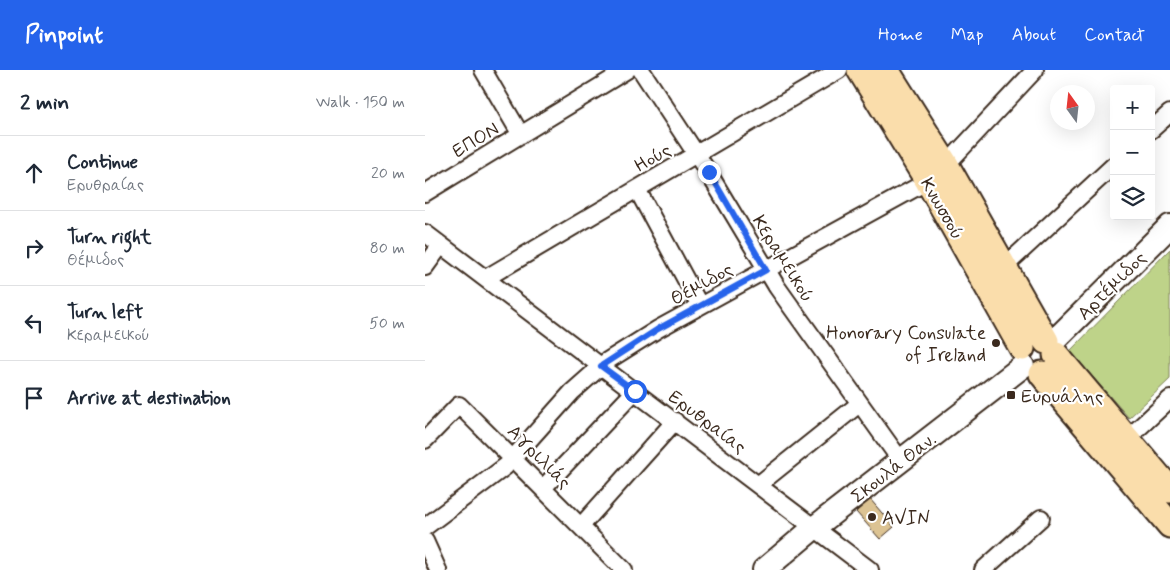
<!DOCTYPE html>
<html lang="en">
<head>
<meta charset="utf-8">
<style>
	:root { --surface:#fff; --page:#f2f2f3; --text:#1f2937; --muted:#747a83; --line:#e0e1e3; --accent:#2563eb }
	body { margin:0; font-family:Mynerve,sans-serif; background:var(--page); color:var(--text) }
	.controls { position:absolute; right:15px; top:15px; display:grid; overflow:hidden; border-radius:5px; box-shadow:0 5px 20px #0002 }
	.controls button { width:45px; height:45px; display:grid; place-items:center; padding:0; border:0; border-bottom:1px solid var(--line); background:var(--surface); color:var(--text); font:25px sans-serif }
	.compass { position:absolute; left:625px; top:15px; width:45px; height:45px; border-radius:50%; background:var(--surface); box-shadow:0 5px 20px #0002; rotate:345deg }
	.stop { position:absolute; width:15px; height:15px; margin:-11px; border:4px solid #2563eb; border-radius:50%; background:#fff }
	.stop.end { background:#2563eb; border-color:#fff; box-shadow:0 1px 5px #0008 }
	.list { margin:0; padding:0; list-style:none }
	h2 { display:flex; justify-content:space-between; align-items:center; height:65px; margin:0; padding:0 20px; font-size:21px }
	h2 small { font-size:16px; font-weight:400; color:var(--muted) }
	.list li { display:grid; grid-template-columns:32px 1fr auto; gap:15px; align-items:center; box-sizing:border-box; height:75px; padding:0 20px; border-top:1px solid var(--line) }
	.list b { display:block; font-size:19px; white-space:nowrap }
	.list p { margin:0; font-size:16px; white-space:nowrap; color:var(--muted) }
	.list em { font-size:16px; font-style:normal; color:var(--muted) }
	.icon { flex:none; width:28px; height:28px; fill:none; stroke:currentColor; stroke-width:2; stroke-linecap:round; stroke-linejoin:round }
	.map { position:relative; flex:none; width:745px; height:500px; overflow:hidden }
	header { display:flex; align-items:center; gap:30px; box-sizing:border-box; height:70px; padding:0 25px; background:var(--accent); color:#fff }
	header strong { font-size:24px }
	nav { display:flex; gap:28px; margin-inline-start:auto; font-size:18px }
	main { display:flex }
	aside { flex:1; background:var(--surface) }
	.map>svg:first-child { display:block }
	.green { fill:#bed389; stroke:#7c7e54 }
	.building { fill:#dcc393; stroke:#3b2a1e }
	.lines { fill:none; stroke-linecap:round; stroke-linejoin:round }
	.street-casing { stroke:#3b2a1e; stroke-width:20 }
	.secondary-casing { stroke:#3b2a1e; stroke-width:26 }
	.primary-casing { stroke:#3b2a1e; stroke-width:29 }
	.street { stroke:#fff; stroke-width:16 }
	.secondary { stroke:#fff; stroke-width:22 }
	.primary { stroke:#faddab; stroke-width:25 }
	.route { stroke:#2563eb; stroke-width:6 }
	.poi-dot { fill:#3b2a1e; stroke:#fff; stroke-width:2 }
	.labels { text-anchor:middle; stroke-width:4.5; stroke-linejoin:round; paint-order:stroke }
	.street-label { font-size:19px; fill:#3b2a1e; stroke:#fff }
	.poi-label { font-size:19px; fill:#3b2a1e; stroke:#fff; text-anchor:start }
</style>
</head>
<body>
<header>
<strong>Pinpoint</strong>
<nav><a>Home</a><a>Map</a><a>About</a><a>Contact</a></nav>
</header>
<main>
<aside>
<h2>2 min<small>Walk · 150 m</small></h2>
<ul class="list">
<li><svg class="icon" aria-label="ahead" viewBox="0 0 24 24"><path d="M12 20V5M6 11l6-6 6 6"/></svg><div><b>Continue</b><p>Ερυθραίας</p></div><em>20 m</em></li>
<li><svg class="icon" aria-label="right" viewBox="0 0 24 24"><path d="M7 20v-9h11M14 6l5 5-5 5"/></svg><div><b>Turn right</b><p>Θέμιδος</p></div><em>80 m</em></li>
<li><svg class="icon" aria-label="left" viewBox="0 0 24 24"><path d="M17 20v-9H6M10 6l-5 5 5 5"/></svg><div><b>Turn left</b><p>Κεραμεικού</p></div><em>50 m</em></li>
<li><svg class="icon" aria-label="arrive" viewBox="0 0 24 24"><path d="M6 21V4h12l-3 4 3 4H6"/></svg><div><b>Arrive at destination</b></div></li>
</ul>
</aside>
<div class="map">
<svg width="745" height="500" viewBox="0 0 745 500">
	<rect width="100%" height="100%" fill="#fff"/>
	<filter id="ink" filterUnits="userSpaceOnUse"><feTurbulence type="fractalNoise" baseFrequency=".02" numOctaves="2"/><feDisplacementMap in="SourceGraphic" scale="10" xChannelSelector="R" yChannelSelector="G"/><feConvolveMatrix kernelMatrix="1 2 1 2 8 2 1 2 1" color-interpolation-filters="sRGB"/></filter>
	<g filter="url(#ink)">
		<path class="green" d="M745,179V309L704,348L645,281Z"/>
		<path class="building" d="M445,429L469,457L455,469L431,442Z"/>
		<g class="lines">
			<defs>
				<path id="street" d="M58,0L96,65
					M216,0L283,102L352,217L476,391
					M726,60L745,43
					M521,95L610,0
					M212,119L275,236
					M0,123L202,0
					M0,163L445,500
					M0,197L16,175
					M579,197L689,95
					M61,208L414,0
					M702,369L745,329
					M0,370L34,335L199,500
					M333,415L434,334
					M119,417L210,321
					M156,456L250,351
					M0,457L81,396L147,322L182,291L233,259L503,111
					M0,471L13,500
					M558,500L616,448"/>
				<path id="secondary" d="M626,274L745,156
					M339,500L390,457L598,296"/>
				<path id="primary" d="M435,0L503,111L597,278
					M461,0L521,95L621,271
					M631,285L745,420
					M617,304L745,455"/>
			</defs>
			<use href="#street" class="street-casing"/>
			<use href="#secondary" class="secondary-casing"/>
			<use href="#primary" class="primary-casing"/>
			<use href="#street" class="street"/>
			<use href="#secondary" class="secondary"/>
			<use href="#primary" class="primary"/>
		</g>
	</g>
	<g class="lines" filter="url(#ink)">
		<path class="route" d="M210,321L176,296L233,259L341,200L284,102"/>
	</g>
	<g class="poi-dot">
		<circle cx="571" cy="273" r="5"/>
		<rect x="581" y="320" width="10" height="10" rx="2.5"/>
		<circle cx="447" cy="447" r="5"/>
	</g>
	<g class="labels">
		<g class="street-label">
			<text transform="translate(50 69) rotate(-31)" y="7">ΕΠΟΝ</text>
			<text transform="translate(227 87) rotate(-30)" y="7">Ηούς</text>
			<text transform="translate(518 138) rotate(60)" y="7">Κνωσσού</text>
			<text transform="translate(359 188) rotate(58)" y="7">Κεραμεικού</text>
			<text transform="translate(276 213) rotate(-29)" y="7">Θέμιδος</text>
			<text transform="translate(686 215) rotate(-45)" y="7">Αρτέμιδος</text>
			<text transform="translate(283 351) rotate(37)" y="7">Ερυθραίας</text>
			<text transform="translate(115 386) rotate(45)" y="7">Αγριλιάς</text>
			<text transform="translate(468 397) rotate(-38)" y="7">Σκουλά Θαν.</text>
		</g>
		<g class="poi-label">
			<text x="561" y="269" text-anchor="end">Honorary Consulate<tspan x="561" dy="22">of Ireland</tspan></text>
			<text x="596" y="332">Ευρυάλης</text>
			<text x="457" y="454">AVIN</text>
		</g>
	</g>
</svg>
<div class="controls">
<button>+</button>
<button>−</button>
<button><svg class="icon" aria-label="layers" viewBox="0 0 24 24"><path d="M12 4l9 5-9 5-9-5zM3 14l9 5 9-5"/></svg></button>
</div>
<svg class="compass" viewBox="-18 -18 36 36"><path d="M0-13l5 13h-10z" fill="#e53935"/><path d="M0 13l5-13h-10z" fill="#747a83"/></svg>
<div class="stop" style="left:210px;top:321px"></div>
<div class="stop end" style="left:284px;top:102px"></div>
</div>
</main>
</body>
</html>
